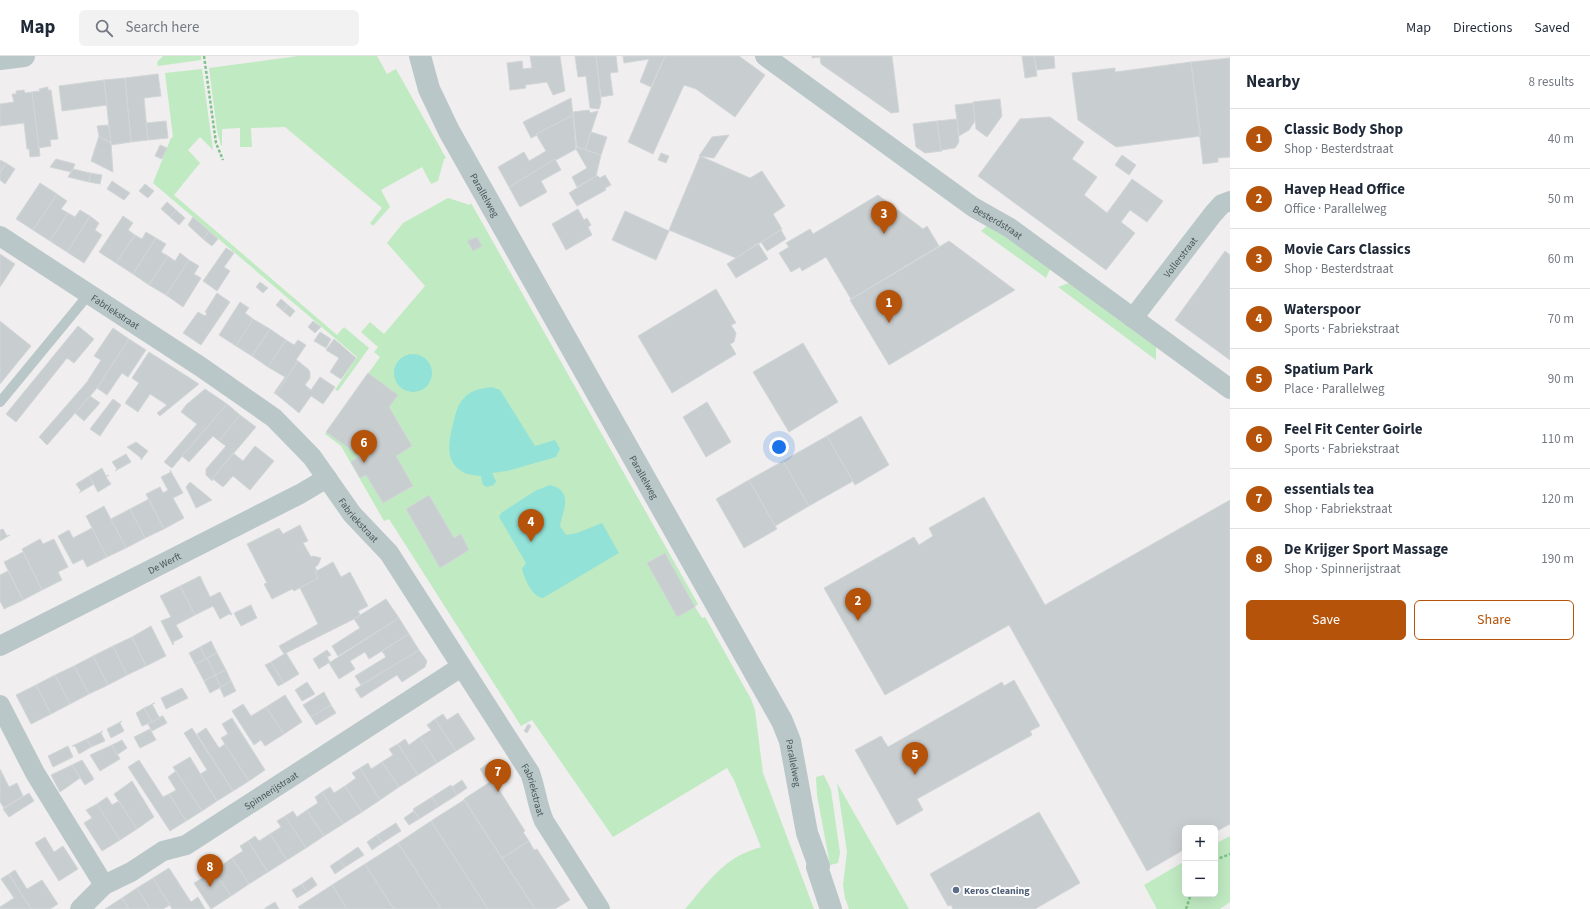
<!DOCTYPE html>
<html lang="en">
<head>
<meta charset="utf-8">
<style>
	:root { --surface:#fff; --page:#f2f2f3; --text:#1f2937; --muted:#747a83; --line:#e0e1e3; --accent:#b45309 }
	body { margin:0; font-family:"Source Sans 3",sans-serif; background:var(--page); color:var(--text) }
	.controls { position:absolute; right:12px; bottom:12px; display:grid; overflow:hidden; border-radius:6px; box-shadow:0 4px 16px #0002 }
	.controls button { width:36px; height:36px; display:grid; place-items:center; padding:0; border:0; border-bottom:1px solid var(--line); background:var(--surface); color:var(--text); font:20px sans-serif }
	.you { position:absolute; left:779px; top:391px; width:14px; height:14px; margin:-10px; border:3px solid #fff; border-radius:50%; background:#1a73e8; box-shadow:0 0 0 6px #1a73e833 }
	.badge { display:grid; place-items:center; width:26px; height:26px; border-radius:50%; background:var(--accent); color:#fff; font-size:13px; font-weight:700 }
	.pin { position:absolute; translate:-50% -33px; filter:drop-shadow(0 1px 2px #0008) }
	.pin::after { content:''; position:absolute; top:21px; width:14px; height:12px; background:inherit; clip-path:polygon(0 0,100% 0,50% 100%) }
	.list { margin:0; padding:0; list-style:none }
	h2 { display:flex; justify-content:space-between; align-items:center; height:52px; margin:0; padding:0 16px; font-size:17px }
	h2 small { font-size:13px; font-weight:400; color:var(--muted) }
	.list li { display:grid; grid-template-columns:26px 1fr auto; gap:12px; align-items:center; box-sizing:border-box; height:60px; padding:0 16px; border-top:1px solid var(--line) }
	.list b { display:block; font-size:15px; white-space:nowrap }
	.list p { margin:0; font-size:13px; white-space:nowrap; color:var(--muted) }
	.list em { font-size:13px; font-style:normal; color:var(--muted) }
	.actions { display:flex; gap:8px; padding:12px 16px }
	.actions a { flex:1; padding:9px 0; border:1px solid var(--accent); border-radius:6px; text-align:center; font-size:14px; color:var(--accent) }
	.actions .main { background:var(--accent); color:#fff }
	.icon { flex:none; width:22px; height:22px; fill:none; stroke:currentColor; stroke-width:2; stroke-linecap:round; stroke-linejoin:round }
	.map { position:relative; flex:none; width:1230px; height:853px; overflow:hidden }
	header { display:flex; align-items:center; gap:24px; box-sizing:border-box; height:56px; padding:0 20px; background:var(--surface); border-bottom:1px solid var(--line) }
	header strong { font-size:19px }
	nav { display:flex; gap:22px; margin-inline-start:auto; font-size:14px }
	.search { width:280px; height:36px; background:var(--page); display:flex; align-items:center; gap:10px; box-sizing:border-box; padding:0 14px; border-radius:6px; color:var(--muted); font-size:15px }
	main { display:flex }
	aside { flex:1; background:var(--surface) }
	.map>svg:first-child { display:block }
	.green { fill:#c0eac2 }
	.water { fill:#92e2d8 }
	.building { fill:#c8cdcf; stroke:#d2d6d8 }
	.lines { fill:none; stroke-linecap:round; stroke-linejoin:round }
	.path { stroke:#7cc488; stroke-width:2.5; stroke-dasharray:3 2; stroke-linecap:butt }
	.service { stroke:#bac7c9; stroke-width:10 }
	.minor { stroke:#bac7c9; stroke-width:20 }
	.tertiary { stroke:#bac7c9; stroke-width:22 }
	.service-dot { fill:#5c6f8a; stroke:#fff; stroke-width:1.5 }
	.labels { text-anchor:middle; stroke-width:4; stroke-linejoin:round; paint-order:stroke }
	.street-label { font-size:10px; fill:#485759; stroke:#fff }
	.service-label { font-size:10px; font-weight:bold; fill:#4e5e75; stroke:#fff; text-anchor:start }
</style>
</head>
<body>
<header>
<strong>Map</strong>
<div class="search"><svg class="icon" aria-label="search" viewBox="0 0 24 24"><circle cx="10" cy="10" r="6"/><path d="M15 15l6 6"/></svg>Search here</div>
<nav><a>Map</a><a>Directions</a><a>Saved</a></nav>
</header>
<main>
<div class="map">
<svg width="1230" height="853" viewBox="0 0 1230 853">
	<rect width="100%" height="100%" fill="#f0eeee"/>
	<path class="green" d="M163,0H201V4L158,10L157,6Z
		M298,0H377L387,18L396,13L446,102L444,103L438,125L431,128L422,111L381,134L390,151L373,170L370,167L382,152L285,71L251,72L252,91H240V72L222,73V89L221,90L217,74L209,12Z
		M202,13L213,94L200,81L188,94L200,107L174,139L337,279L344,271L369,292L338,335L335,334L357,301L153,127L171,82L173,81L165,17Z
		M448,142L470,149L471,147L698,548L695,551L702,562L705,561L751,643L755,654L763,717L814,853H685C700,836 715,814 735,802C743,797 752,794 761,791L734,724L727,712L613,781L532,664L521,670L389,463L384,465L341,390L325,378L380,301L374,296L378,291L361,276L370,266L384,278L425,230L387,187L403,167Z
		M987,170L998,175L1050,213L1046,222L981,175Z
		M1069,227L1156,291V304L1058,231Z
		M824,719L831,734L840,797L838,807L830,809L817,739L816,721Z
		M837,727L909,853H849L845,842L843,829L847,796Z
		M1230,780V846L1220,853H1157L1144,829L1185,805V838H1215V788Z"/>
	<path class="water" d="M394 317a19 19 0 1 1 38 0a19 19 0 1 1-38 0Z
		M492,331L500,334L535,390L555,384L560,393L556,401L507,415L492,417L496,425L494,429L487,431L483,429L481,420C475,419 467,419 463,416C444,406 449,384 453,368C456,357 457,348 466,340C472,334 483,332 492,331Z
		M550,429C574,435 563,454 560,470L566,479L577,477L602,467L619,497L543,542C533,542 524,522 522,513L526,507L499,461L501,457L535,435Z"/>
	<path class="building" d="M530,0H560L565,35L553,39L547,26L525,29L526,32L510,34L507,7L522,5L523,13L532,12Z
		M575,0H596L601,46L599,53L590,52L586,20L578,21Z
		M596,0H616L618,16L610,17L613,39L601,41Z
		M623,0H665L651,31L640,26L649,3L624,7Z
		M665,0H739L765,19L735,61L696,33L684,29L653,98L628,86Z
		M812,0H892L899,56L891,57L821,8L820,1L812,2Z
		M1022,0H1034L1037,20L1025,22Z
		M1034,0H1054L1055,12L1037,14Z
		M1230,2V101L1218,102V106L1203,108L1191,6Z
		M1191,6L1201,80L1116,91L1078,64L1072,17L1115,12V16Z
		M158,18L161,40L144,42L148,84L131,86L125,22Z
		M125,22L131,86L111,89L104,24Z
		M104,24L107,49L62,55L59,30Z
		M48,31V34H51L58,83L50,84L51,90L39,92L32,36L40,35L39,33Z
		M24,34L25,37L32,36L40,100L30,101L29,93H27L24,67L0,70V48L14,46L12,38H16V35Z
		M571,42L573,59L536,78L537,79L531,82L523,66Z
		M1000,43L1002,60L987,81L976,73L973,46Z
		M973,47L975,65L969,74L959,80L955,49Z
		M589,54L590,57L598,55L585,94L577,91L573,56Z
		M573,59L576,93L556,104L555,103L509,131L498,111L524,96L529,105L546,95L536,78Z
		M1050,61L1084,86L1072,103L1097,121L1084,139L1107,157L1132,123L1163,145L1147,166L1130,154L1121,166L1135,177L1106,214L978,120L1020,63Z
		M957,63L959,86L955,92L941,94L937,65Z
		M166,65L168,82L148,84L146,67Z
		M937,65L941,94L942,93V95L925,97L916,91L913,68Z
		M109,69L111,87L99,80L97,70Z
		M591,76L607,81L601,99L585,94Z
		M729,79L714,102L699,100L712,81Z
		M99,80L111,87L113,116L91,105Z
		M160,89L167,92L162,103L155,100Z
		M577,91L601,99L596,120L577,131L572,121L587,112L576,93L575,92Z
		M661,97L669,100L666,107L658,104Z
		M1122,99L1136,109L1129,119L1115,109Z
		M700,100L750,122L762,115L785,150L773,158L782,173L736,202L669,174Z
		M56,103L75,108L73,113L71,116L50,111Z
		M555,103L561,114L541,125L547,136L520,151L509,131Z
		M0,104L6,107L0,117Z
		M6,107L15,113L5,128L0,124V117Z
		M73,113L90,117L89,126L68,121Z
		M90,117L102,119L100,128L89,126Z
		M605,119L611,129L605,132L606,134L577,150L569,137L596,120H598L600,122Z
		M112,125L130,137L124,144L107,133Z
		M40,127L57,138L33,174L16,163Z
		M145,128L154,135L148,142L139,135Z
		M57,138L67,145L61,153L68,157L50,185L33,174Z
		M878,139L923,173L927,170L939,190L851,243L826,201L802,215L800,211L791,216L779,197L789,191L786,187L810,173L813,178Z
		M167,146L176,154L170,161L161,153Z
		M578,153L584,164L587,162L591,169L588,171L592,179L566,194L552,168Z
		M80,154L90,160L67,196L50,185L68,157L75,161Z
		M176,154L185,162L179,169L170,161Z
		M625,155L669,175L656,204L612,184Z
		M90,160L99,167L95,174L102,179L84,207L67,196Z
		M123,160L133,167L128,174L135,179L116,207L99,196Z
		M193,161L209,175L203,183L188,169Z
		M781,174L786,183L767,195L761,186Z
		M209,175L218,183L212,190L203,183Z
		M146,176L156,182L133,218L116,207L135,179L142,183Z
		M477,181L482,190L473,195L467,185Z
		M156,182L166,188L161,196L168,200L149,229L133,218Z
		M949,185L1015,234L889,309L850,244Z
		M758,187L768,203L736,222L727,208Z
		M226,192L234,197L224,211L230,215L217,235L203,225Z
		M1225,195L1230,199V304L1175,264Z
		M180,197L189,204L166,239L149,229L168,200L175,205Z
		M0,198L15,208L0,231Z
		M189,204L199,210L194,218L201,222L183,251L166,239Z
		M260,226L268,232L263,237L256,231Z
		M716,233L736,267L731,269L736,277L734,286L730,288L736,298L672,337L638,280Z
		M217,237L230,246L201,289L183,277L198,256L205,260L207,257L205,256Z
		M281,243L288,249L283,255L276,249Z
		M240,246L249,252L245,257L253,263L236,290L219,279Z
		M288,249L295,255L290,261L283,255Z
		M253,263L270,273L252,300L236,290Z
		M0,265L31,290L0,328Z
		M313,265L321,271L315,277L308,271Z
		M78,270L94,283L74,307L67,302L16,366L6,358Z
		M113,272L129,283L97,332L47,389L39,381L87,326L101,304L94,300Z
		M270,273L286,284L268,311L252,300Z
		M320,276L331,283L326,292L314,285Z
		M129,283L146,294L128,321L122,317L107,339L97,332Z
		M334,283L356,302L341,323L330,316L339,302L326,294Z
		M286,284L294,289L298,284L306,289L296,304L298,305L276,338L274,337L285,321L268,311Z
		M803,287L838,346L789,376L753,316Z
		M149,296L199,328L160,360L157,357L167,349L150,338L138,356L125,347L139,327L132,322Z
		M298,305L308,313L310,316V322L305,329L311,334L320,321L335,331L323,348L311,340L299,357L276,338Z
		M368,317L398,339L389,351L412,390L396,400L413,430L383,447L366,419L360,422L351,406L358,401L356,397L326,376Z
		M205,333L227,348L172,412L164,406L197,368L181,356L186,349Z
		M90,340L100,347L84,365L75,357Z
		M113,343L121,349L100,380L90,373Z
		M707,346L731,386L706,401L683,361Z
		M227,348L240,359L219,385L213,380L189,406L182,400Z
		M240,359L256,371L211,424L206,419V413L226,390L219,385Z
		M861,360L889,409L855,429L827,380Z
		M827,380L853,425L809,450L783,405Z
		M136,386L148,395L141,404V402L127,391Z
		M255,390L274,405L250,434L233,420L223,431L213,423L212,425L211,424L233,397L243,405Z
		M126,398L131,406L115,415L117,413L112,406Z
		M783,405L809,450L775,470L749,424Z
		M102,412L106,420L109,419L106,421L111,428L98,436L89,420Z
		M170,414L183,437L173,442L184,462L164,473L146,438L160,431L163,437L168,434L161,421L171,416Z
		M89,420L94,428L79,437L81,435L76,428Z
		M749,424L777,473L744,492L716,443Z
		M190,426L212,444L196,452L186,431Z
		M429,439L454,482L461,478L469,494L440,512L406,453Z
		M984,441L1045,549L1230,444V768L1215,776V772H1185V793L1147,815L1009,569L885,639L824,532L914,481L919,489L933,480L929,472Z
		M149,443L164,473L145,482L130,453Z
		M104,450L126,492L107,501L86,460Z
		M130,453L145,482L126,492L111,463Z
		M300,469L308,485L303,487L311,501L313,500L321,502L318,509L315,511L317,515L315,516L318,522L294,535L292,533L272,543L264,528L267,527L247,488L279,472L283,478Z
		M92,472L107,501L87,511L83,503L73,508L58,480L69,474L73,482Z
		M3,473L7,480L10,479L0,485V474Z
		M40,483L43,488L54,483L68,511L58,516L62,524L42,534L22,493Z
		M23,496L42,534L23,544L4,506Z
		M665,497L695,551L677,561L647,507Z
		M333,506L341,521L350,516L368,550L358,555L360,559L354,563L284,598L279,590L318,568L300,532L318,522L315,516Z
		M8,515L23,544L4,553L0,545V519Z
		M200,520L210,541L220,536L232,559L229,558L220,563L213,550L195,559L180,530Z
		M180,530L195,559L176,569L183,581L173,586L174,588L173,589L161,565L171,561L160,540Z
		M386,543L399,562L338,600L332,590L360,572L354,563Z
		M251,549L257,562L241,570L234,557Z
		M399,562L409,578L369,603L365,596L350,605L355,613L339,623L329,607Z
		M151,570L166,600L146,610L132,581Z
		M409,578L419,594L361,629L355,620L386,601L382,595Z
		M132,581L146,610L127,619L113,590Z
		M211,585L217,597L206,603L200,591Z
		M113,590L127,619L108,629L93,600Z
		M200,591L206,603L195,608L189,597Z
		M327,594L331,599L327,601L330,606L319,613L313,603Z
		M419,594L427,605L425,611L402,626L397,619L361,642L355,633Z
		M217,597L226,614L215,619L207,602Z
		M286,597L299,618L284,627L271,606Z
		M93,600L108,629L89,638L74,610Z
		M207,602L215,619L204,625L195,608Z
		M271,606L284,627L278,630L265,609Z
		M74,610L89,638L70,648L55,619Z
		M226,614L231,625L221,631L215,619Z
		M55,619L70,648L51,658L36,629Z
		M215,619L221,631L210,637L204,625Z
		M1014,624L1040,670L1030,675L1032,679L917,743L923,754L897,769L855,694L881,680L888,691L1002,626L1004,630Z
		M231,625L236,635L224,641L220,632Z
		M307,626L315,638L302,645L295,634Z
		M36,629L51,658L31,668L16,639Z
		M182,632L188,642L166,653L161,642Z
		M324,636L331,649L311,661L303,649Z
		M285,639L302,666L284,678L266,651Z
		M155,647L152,648L159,661L163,660L152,666L144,652Z
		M243,648L251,660L266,651L284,678L265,690L261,684L254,689L232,655Z
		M331,649L336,657L316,669L311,661Z
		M144,652L152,666L142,670L136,657Z
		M458,657L475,683L456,695L435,663L443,658L447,664Z
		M163,660L167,667L152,675L148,668Z
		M232,662L265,714L249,725L221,682L228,678L222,668Z
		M435,663L456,695L437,707L420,681L431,674L427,669Z
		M122,665L120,667L124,675L111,682L107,673Z
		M528,668L531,670L527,677L524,675Z
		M192,672L233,735L217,745L200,718L207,714L184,677Z
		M206,672L219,692L225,688L249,725L233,735L197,678Z
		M150,673L156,684L140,692L134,681Z
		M103,675L101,677L105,685L91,691L87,683Z
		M420,681L437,707L418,719L398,688L405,683L409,689Z
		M87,683L91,691L79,698L75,690H72Z
		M122,684L127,692L117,699L112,689Z
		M398,688L418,719L399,731L382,706L393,699L389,693Z
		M112,689L120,703L100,715L90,699Z
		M68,690L73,701L53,711L48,700Z
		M190,701L217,745L202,755L173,711Z
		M82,704L94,723L85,729L72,709Z
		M139,704L163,741L169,738L186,765L170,775L128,711Z
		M382,706L399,731L380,744L360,712L368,707L371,713Z
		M490,706L495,714L485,721L480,713Z
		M72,709L80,722L60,736L51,719Z
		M360,712L380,744L362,756L345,730L356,722L352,717Z
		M0,713L9,731L17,727L23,740L4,752L0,746Z
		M176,715L202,755L186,765L169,738L176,734L168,721Z
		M462,724L467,732L457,739L452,731Z
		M493,724L525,775L523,776L529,785L502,802L464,743Z
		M132,725L154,761L137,773L114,738Z
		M451,729L457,739L438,751L432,741Z
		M345,730L362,756L343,768L322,736L330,731L334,737Z
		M322,736L343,768L324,780L307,754L318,747L315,741Z
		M29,737L34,745L9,761L3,753Z
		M107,741L112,749L119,745L137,773L120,784L97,748Z
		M432,741L438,751L419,763L413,753Z
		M464,744L535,853H488L431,765Z
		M97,748L120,784L102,795L84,767L92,762L86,754Z
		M307,754L324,780L306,792L285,760L293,755L297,761Z
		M414,755L419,763L409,769L404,762Z
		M1039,756L1080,827L1035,853H953L951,849L948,850L930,818Z
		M285,760L306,792L287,804L270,778L281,771L277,765Z
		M431,765L488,853H441L398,787Z
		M396,767L401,775L382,787L377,779Z
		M270,778L287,804L268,816L248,785L255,780L259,785Z
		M377,779L382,787L372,794L367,786Z
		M45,781L54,796L63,790L78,813L59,825L35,787Z
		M248,785L268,816L249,828L232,802L243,795L240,790Z
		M529,785L534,794L537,793L570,844L555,853H535L502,802Z
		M398,787L441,853H394L365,808Z
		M358,791L364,799L345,811L339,804Z
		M232,802L249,828L231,840L210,809L218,804L222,809Z
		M339,804L345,811L335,818L330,810Z
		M365,808L394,853H347L332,829Z
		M210,809L231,840L211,853L194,827L206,820L202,814Z
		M169,812L191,846L198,841L205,853H172L153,822Z
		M15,814L27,833L42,824L58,848L50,853H31L9,818Z
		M9,818L31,853H0V851L14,842L1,823Z
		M312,821L317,829L307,836L302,828Z
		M153,822L170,849L163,853H150L137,832Z
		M302,828L307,836L297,842L292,834Z
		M332,829L347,853H300L298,851Z
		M137,832L150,853H129L122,842Z
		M122,842L129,853H105Z
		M275,846L279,853H265V852Z"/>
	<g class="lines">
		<path class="path" d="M204,0L216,87L223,104
			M1215,804L1230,798
			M1186,853L1191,838"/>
		<path class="service" d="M0,346L89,238"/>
		<g class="minor">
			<path id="s1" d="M765,0L973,151L1010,172L1230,333"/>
			<path id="s2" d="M0,180L201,311L274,362L312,401L352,458L389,497L530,717C536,733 537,749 544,765L600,853"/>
			<path id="s3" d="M1133,262L1213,158L1222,148L1230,145"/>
			<path id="s4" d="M0,590L300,438L327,422"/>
			<path d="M0,649L35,717L104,829"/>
			<path id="s5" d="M80,853L104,829L131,816L163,795L186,789L461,611"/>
		</g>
		<g class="tertiary">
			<path id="s6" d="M420,0L429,33L449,75L782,665L790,685L807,777L819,810L817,811L831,853"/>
			<path d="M0,3L24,0"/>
		</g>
	</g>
	<circle class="service-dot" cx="956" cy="834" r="4"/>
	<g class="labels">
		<g class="street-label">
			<text dy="4" stroke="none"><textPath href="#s6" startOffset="154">Parallelweg</textPath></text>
			<text dy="4" stroke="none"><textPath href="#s1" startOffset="286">Besterdstraat</textPath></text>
			<text dy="4" stroke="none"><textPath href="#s3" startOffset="77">Vollerstraat</textPath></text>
			<text dy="4" stroke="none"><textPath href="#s2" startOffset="138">Fabriekstraat</textPath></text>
			<text dy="4" stroke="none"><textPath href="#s6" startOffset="478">Parallelweg</textPath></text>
			<text dy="4" stroke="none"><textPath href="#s2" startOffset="462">Fabriekstraat</textPath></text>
			<text dy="4" stroke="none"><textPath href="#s4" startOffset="184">De Werft</textPath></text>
			<text dy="4" stroke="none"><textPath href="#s6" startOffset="802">Parallelweg</textPath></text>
			<text dy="4" stroke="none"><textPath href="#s5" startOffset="227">Spinnerijstraat</textPath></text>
			<text dy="4" stroke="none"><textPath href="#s2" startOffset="785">Fabriekstraat</textPath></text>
		</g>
		<g class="service-label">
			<text x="964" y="838">Keros Cleaning</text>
		</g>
	</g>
</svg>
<div class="controls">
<button>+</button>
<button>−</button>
</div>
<div class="you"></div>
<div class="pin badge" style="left:889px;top:267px">1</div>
<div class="pin badge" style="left:858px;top:565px">2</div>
<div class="pin badge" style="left:884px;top:178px">3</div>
<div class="pin badge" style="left:531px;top:486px">4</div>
<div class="pin badge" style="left:915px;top:719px">5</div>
<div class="pin badge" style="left:364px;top:407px">6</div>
<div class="pin badge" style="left:498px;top:736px">7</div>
<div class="pin badge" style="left:210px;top:831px">8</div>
</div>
<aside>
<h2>Nearby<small>8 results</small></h2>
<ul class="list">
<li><span class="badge">1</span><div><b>Classic Body Shop</b><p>Shop · Besterdstraat</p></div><em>40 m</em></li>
<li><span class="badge">2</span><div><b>Havep Head Office</b><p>Office · Parallelweg</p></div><em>50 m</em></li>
<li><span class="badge">3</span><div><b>Movie Cars Classics</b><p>Shop · Besterdstraat</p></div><em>60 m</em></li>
<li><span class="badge">4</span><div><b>Waterspoor</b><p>Sports · Fabriekstraat</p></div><em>70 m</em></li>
<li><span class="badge">5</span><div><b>Spatium Park</b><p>Place · Parallelweg</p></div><em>90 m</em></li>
<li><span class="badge">6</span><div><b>Feel Fit Center Goirle</b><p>Sports · Fabriekstraat</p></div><em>110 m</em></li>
<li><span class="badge">7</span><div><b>essentials tea</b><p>Shop · Fabriekstraat</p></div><em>120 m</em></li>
<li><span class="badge">8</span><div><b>De Krijger Sport Massage</b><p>Shop · Spinnerijstraat</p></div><em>190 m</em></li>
</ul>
<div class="actions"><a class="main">Save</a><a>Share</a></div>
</aside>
</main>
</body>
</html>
